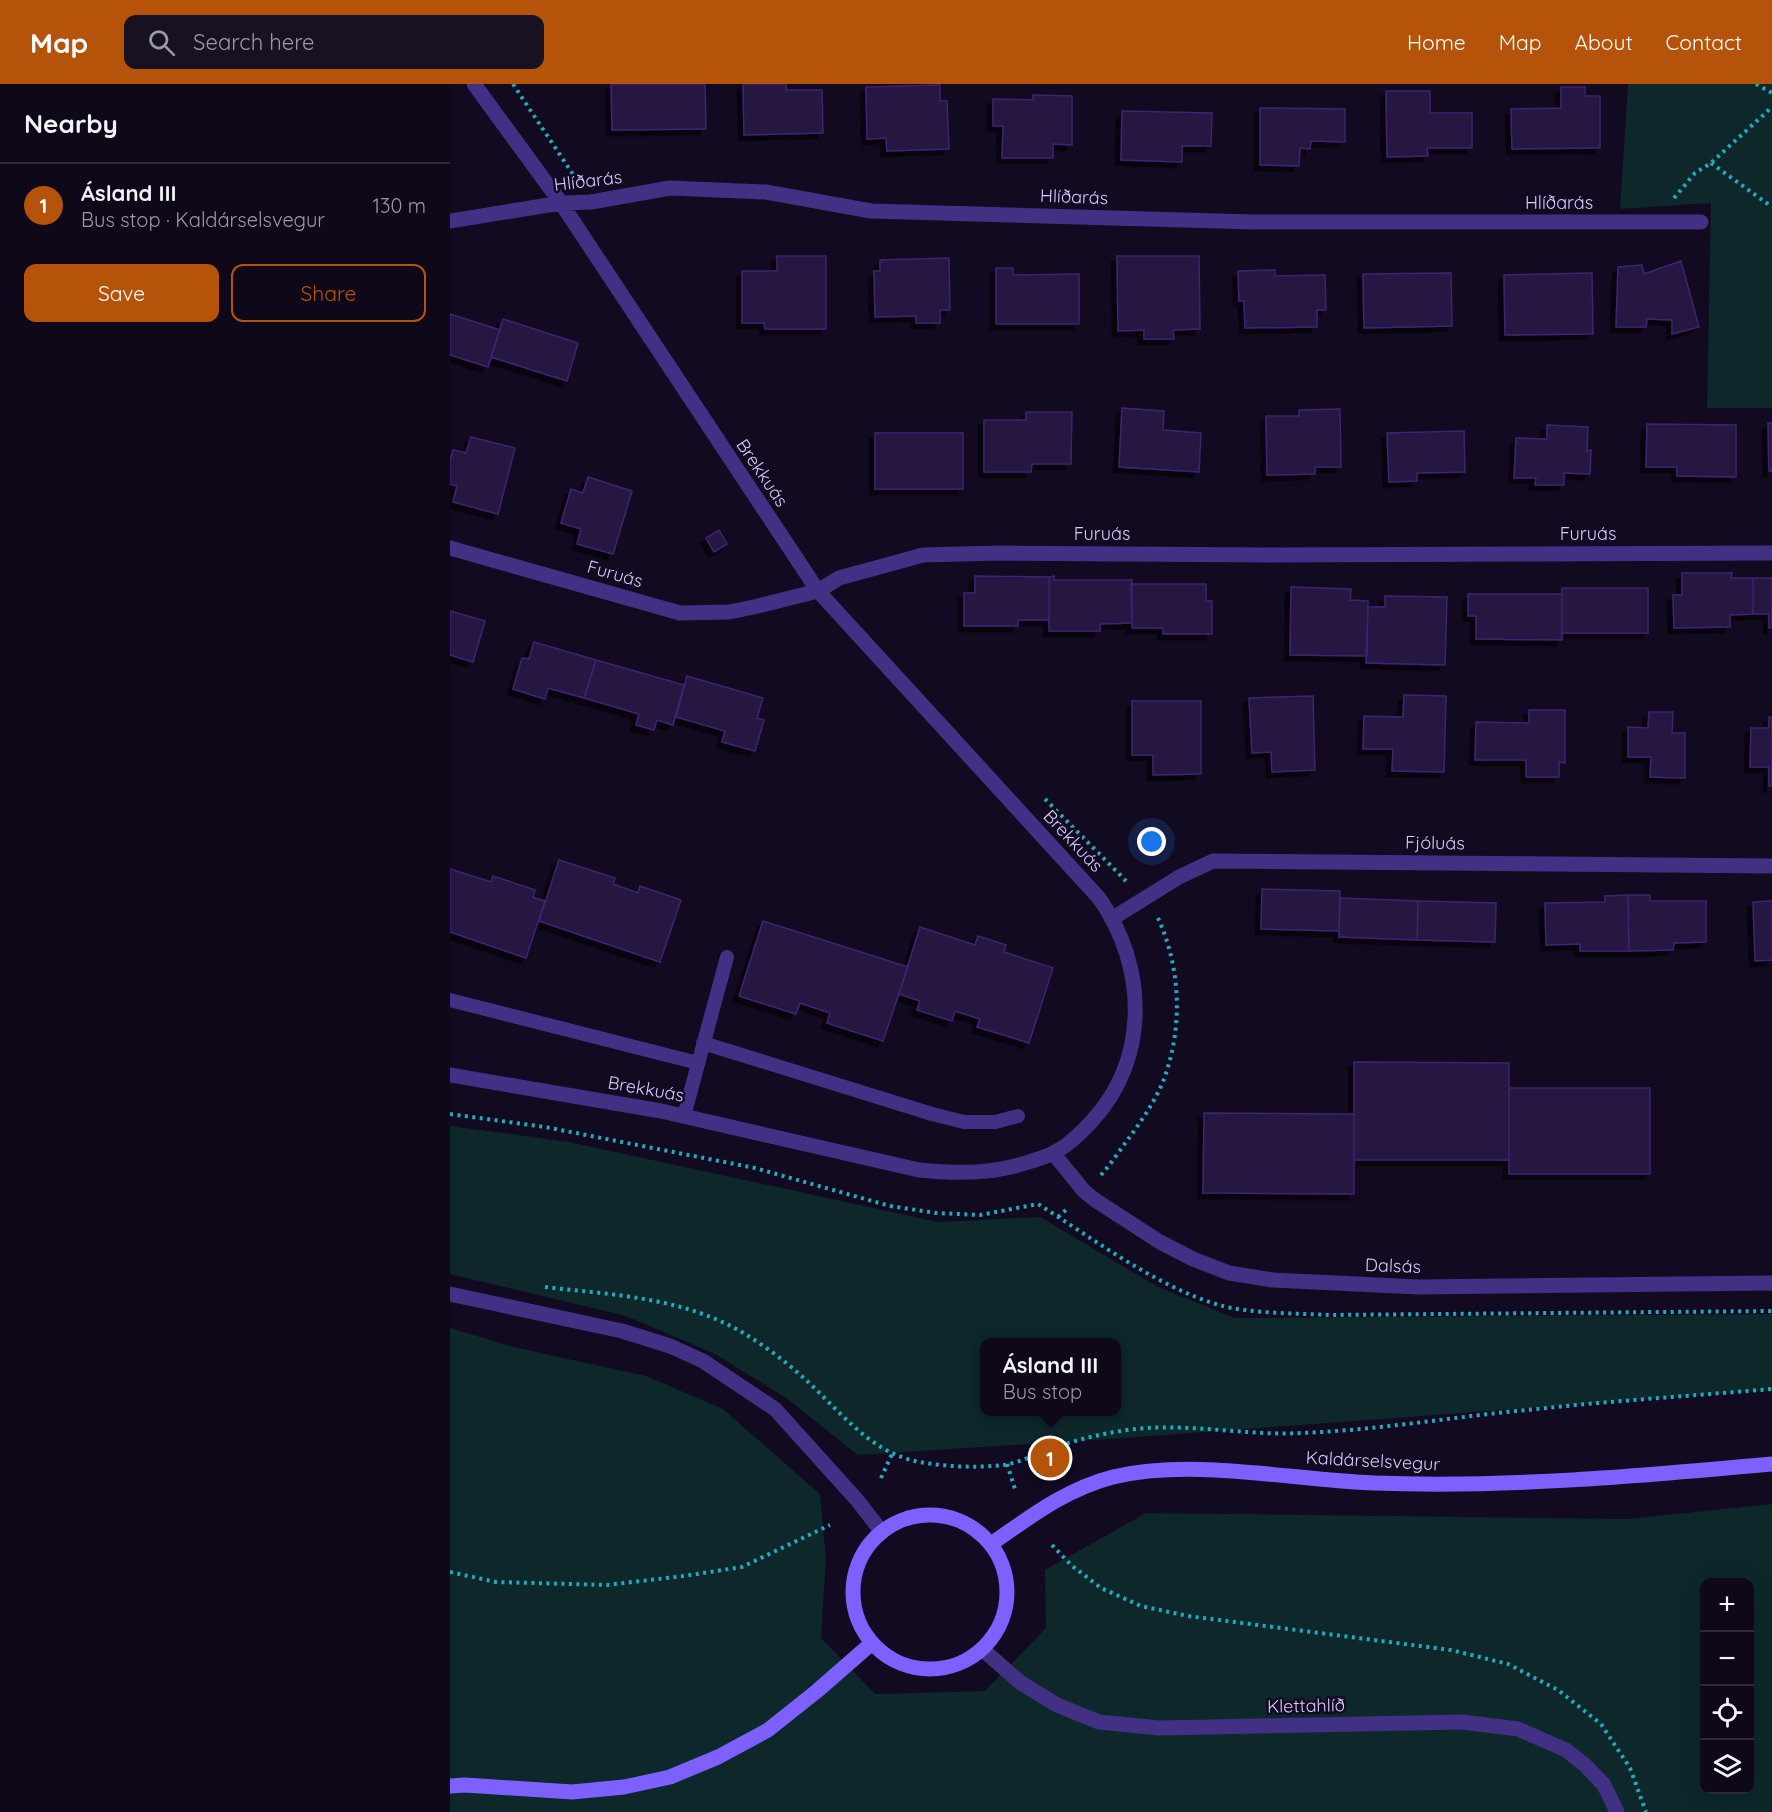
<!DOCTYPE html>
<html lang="en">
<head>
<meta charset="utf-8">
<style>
	:root { --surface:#0e0818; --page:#171121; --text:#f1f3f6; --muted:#9b9aa2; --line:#2e2937; --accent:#b45309 }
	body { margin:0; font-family:Quicksand,sans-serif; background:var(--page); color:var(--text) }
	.controls { position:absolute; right:18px; bottom:18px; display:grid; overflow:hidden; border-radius:12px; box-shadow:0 6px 24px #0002 }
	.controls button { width:54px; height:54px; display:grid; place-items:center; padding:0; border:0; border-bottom:2px solid var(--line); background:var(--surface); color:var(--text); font:30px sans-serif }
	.you { position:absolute; left:702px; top:758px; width:21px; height:21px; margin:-15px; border:4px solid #fff; border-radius:50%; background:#1a73e8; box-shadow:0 0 0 9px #1a73e833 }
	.badge { display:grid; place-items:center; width:39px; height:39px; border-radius:50%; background:var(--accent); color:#fff; font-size:20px; font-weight:700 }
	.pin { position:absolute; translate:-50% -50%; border:3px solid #fff; box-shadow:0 2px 6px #0006 }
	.popup { position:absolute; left:530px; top:1254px; width:141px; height:78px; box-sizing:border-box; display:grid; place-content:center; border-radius:12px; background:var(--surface); filter:drop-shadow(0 2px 4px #0005); font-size:20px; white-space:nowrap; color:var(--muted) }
	.popup b { font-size:22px; color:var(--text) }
	.popup::after { content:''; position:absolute; left:50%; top:100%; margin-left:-12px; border:12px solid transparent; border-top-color:var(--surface) }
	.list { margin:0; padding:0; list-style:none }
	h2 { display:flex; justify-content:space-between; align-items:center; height:78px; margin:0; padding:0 24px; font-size:26px }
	h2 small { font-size:20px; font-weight:400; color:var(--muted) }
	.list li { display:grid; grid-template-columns:39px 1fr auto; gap:18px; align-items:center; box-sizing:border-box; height:84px; padding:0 24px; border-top:2px solid var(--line) }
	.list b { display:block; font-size:22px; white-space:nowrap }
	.list p { margin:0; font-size:20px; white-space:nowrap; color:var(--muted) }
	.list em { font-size:20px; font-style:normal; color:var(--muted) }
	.actions { display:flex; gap:12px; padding:18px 24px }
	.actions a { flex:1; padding:14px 0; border:2px solid var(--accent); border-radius:12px; text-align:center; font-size:21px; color:var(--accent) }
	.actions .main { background:var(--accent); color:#fff }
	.icon { flex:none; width:33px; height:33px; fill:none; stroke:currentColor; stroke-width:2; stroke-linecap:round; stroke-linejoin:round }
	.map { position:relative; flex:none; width:1322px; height:1728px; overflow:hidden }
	header { display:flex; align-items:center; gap:36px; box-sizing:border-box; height:84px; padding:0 30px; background:var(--accent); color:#fff }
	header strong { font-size:28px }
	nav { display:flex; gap:33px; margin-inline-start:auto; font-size:21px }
	.search { width:420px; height:54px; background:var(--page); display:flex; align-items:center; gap:15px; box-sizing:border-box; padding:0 21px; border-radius:12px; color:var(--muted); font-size:22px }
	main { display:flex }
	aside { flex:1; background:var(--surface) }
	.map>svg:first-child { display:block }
	.green { fill:#0d272b; fill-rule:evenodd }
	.building { fill:#251443; stroke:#402372; stroke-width:1.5; filter:url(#shadow) }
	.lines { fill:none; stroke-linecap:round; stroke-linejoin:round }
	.path { stroke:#20acbc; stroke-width:4; stroke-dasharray:3 4.5; stroke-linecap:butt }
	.lane { stroke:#413084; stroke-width:14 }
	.street { stroke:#413084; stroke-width:15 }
	.secondary { stroke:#7e60ff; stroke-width:15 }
	.labels { text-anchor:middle; stroke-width:5; stroke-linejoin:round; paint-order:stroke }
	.street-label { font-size:18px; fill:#d8c9ff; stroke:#120a20 }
</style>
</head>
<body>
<header>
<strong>Map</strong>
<div class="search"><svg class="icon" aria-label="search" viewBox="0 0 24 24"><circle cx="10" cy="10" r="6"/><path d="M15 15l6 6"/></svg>Search here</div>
<nav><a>Home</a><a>Map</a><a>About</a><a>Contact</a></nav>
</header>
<main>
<aside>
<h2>Nearby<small></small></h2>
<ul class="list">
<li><span class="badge">1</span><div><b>Ásland III</b><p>Bus stop · Kaldárselsvegur</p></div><em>130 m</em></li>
</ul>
<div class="actions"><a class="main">Save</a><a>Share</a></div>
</aside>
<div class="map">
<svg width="1322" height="1728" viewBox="0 0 1322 1728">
	<defs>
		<filter id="shadow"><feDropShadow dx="-5.5" dy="5.5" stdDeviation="0" flood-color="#0009"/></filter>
	</defs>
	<rect width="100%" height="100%" fill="#120a20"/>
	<path class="green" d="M1178,0H1322V324H1257L1261,119L1170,125Z
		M0,1042L119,1058L488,1138L590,1133L708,1203L785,1234L1322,1230V1306L688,1353L408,1371L339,1316L265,1270L176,1232L0,1190ZM666,1258V1328H534V1258Z
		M0,1244L63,1263L196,1292L273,1325L370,1410L376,1476L371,1554L425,1610L535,1607L596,1544L595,1486L696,1429L1178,1435L1322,1420V1728H0ZM1254,1498H1300V1706H1254Z"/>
	<path class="building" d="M161,0H255L256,45L162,46Z
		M293,0H336V6H372L373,49L294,51Z
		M490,1V17H497L499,65L437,67L436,54L417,55L416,3Z
		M1111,3H1135V12H1150V64L1062,65L1061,25L1111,24Z
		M936,7H980V29H1022V64H977L978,72L937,73Z
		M583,11L622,12V61L603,60V74H552L553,42H543V15L583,16Z
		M810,24L895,25V58L861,57L860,65L850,64L849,82L810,81Z
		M672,27L762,29L761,62H732V78L671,76Z
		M327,172H376V245H315L314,239H292V187H327Z
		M667,172H749L750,245L723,246L724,255H694V246L668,247Z
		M499,174L500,226H490V239H466V232L425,233L424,187H430V176Z
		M1231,177L1249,243L1222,250V236L1197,235L1196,243H1166L1168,183L1192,181L1194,190Z
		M546,184H563V191L629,190V240H546Z
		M825,186V192L875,191L876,226H867V243L795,244L794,217H789L788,187Z
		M1001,189L1002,242L914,244L913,190Z
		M1142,189L1143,250L1055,251L1054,191Z
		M0,230L50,246L38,283L0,271Z
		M53,235L128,259L117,297L41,273Z
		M672,324L714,327L713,346L751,349L749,388L669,383Z
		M890,325L891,383H865V390L817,391L816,332H849V326Z
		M576,328H622L621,380H582L581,388H534V336H576Z
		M1318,339H1322V387H1319Z
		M1197,340L1286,341V393L1227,392V383H1196Z
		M1097,341L1138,343L1137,367L1141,366L1140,390L1114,389V401H1085L1086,394H1064L1066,354L1097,355Z
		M1014,347L1015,388L967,389V397L939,398L937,349Z
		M425,349H513V405H425Z
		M21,353L65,364L48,430L3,418L7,402L0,400V376L3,366L16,369Z
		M138,393L182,407L163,470L127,460L131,445L111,439L121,405L133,409Z
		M269,446L277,460L264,468L256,454Z
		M1232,489H1282L1281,494H1303V530L1280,531V543L1224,544L1223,511H1232Z
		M525,492L599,493V536H568V542H514V509H525Z
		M604,492V496H682V539L650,540V547H599V493Z
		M1303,494H1322V544H1319V530H1303Z
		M681,500H756V517H762V550H713V544H682Z
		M841,503L901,505L900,516L918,517L917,572L840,571Z
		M1112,504H1198V549H1112Z
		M1018,510H1112V556L1026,555V532H1018Z
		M935,512L997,513L995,581L916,579L918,523H935Z
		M0,527L35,537L23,578L0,571Z
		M84,558L146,576L134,614L98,604L95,615L63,605L72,574L79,575Z
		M146,576L234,601L223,641L207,636L204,646L186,641L189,630L134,614Z
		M237,592L313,614L307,634L314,636L305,667L272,658L275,647L226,633Z
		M954,611L996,612L994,688L942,687L943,665H913L914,632L953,633Z
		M863,612L865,686L822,688L821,668L802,669L799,614Z
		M682,617H751V690L703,691V671H682Z
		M1079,626H1115V679L1109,678V693H1076V676H1025L1026,638L1079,639Z
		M1199,628H1223L1222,649H1235V694L1200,693L1201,673H1178V643L1198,644Z
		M1319,633H1322V702H1319V683H1300L1301,644H1319Z
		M109,776L165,794L163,800L188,809L190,802L231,816L210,878L89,837Z
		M0,785L41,798L43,792L85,806L83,813L95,817L76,874L0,848Z
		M812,805L890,807L889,847L811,845Z
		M1178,811H1200V817H1256V858L1224,859L1223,866L1179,867Z
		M1178,811L1179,867H1130V860L1096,861L1095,819L1155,818V812Z
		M890,814L968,817L967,856L889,853Z
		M968,817L1046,819L1045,858L967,856Z
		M1322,817V876L1305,877L1303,818Z
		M313,837L458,883L433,957L377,939L380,929L350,919L346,930L289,912Z
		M470,843L525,861L528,852L556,861L554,868L603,884L579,959L527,943L530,935L505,927L502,937L467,926L470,917L449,910Z
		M904,978L1059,979V1076H904Z
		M1059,1004H1200V1090H1059Z
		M754,1029L904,1030V1110L753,1109Z"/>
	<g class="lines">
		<path class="path" d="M63,0L124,92
			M1306,0L1322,9
			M1261,79L1322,123
			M1224,114L1245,89L1261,79L1322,23
			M595,715L676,797
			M0,1030L95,1043L305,1084L440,1122L486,1129L530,1131L588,1120C644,1155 705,1202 769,1221C801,1230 845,1229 879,1231L1322,1227
			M651,1091C660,1081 668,1069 676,1058C690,1039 705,1018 714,995C733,943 731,885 708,834
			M608,1133L618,1124
			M95,1203C163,1211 234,1213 295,1250C313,1261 331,1274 347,1288C385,1320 417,1369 470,1378C497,1383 527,1384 554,1381C572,1378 591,1368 609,1362C633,1354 659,1348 685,1345C741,1339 796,1352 852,1349C928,1346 1002,1333 1077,1326C1159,1317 1240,1312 1322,1305
			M557,1380L565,1405
			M431,1394L442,1370
			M602,1461L621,1481L651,1504L691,1522L738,1532L1001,1566L1058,1580L1108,1606L1151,1640L1180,1684L1196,1728
			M0,1488L46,1498L157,1501L234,1492L292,1483L380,1441"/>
		<path class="lane" d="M0,916L248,979
			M253,959L482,1030L514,1038H545L568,1032
			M234,1032L277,873"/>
		<path class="street" d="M0,137L111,119L141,118L220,104L316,108L421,127L804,138H1251
			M0,464L230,529L279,528L304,523L368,507L389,494L473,471L549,469L818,471L1322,469
			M663,834L729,793L763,777L1322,782
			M0,991L211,1027L469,1086C510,1090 543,1090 582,1077C589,1074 597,1073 603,1069C618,1062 631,1049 642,1037C700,974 697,882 649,814L368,507L111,119L24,0
			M603,1069L634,1107L645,1116L710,1158L743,1175L779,1189L823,1196L968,1203L1322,1199
			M0,1210L172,1247L220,1262L253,1277L325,1325L407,1416L432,1448
			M532,1565L571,1599L607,1621L649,1638L709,1644L1012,1638L1068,1645L1116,1666L1136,1682L1154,1701L1167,1728"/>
		<path class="secondary" d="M403 1508a77 77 0 1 1 154 0a77 77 0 1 1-154 0Z
			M541,1460C580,1433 616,1405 663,1393C744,1374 841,1396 924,1399C1057,1404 1190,1392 1322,1380
			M0,1702L15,1701L122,1708L174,1703L220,1693L268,1673L318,1646L367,1607L422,1559"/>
	</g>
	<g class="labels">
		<g class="street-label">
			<text transform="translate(138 97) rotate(-7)" y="6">Hlíðarás</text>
			<text transform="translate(624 113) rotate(2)" y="6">Hlíðarás</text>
			<text x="1109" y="125">Hlíðarás</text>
			<text transform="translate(312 389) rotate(56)" y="6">Brekkuás</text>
			<text x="652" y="456">Furuás</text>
			<text x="1138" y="456">Furuás</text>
			<text transform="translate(165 490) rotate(16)" y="6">Furuás</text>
			<text transform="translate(623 757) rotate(47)" y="6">Brekkuás</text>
			<text transform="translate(985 759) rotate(1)" y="6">Fjóluás</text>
			<text transform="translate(196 1005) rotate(10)" y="6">Brekkuás</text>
			<text transform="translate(943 1182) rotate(2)" y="6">Dalsás</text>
			<text transform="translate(923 1377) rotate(3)" y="6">Kaldárselsvegur</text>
			<text transform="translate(856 1622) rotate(-1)" y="6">Klettahlíð</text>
		</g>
	</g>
</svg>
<div class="controls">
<button>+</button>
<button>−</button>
<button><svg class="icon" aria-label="locate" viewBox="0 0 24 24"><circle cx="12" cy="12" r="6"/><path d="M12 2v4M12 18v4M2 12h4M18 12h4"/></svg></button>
<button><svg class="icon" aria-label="layers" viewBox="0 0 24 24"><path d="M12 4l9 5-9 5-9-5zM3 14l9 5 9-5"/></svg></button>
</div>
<div class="you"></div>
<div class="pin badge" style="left:600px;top:1374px">1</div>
<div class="popup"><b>Ásland III</b>Bus stop</div>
</div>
</main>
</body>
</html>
